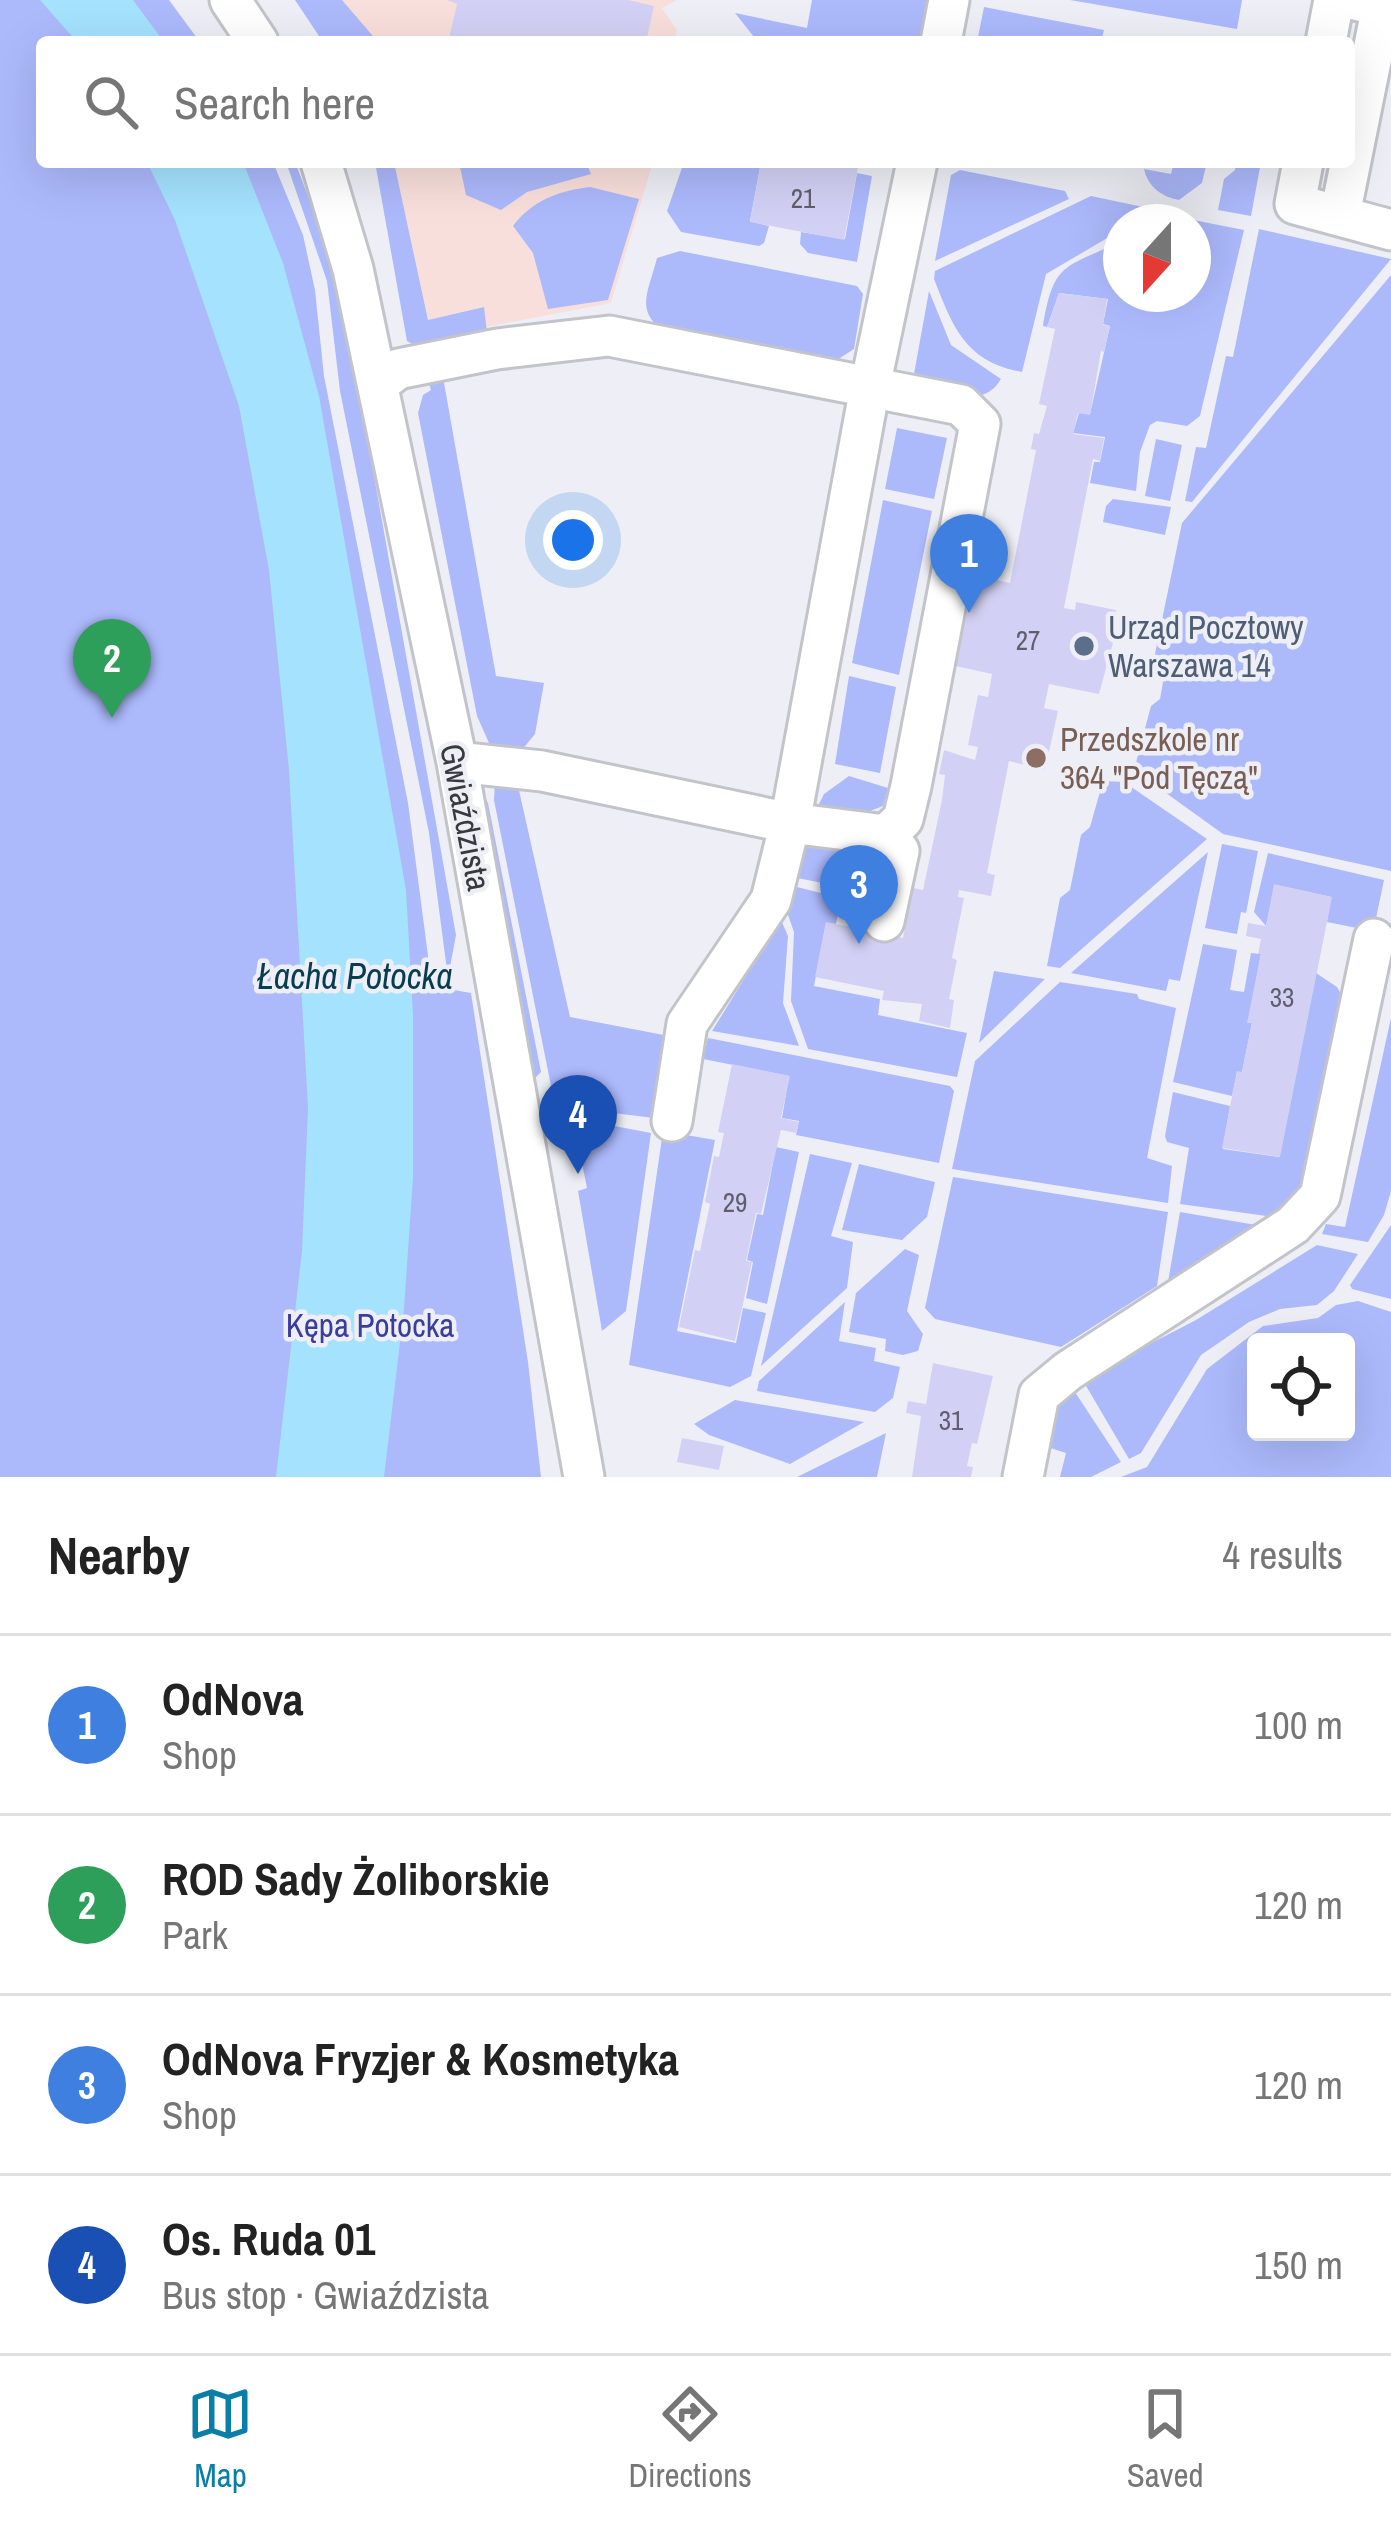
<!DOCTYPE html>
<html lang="en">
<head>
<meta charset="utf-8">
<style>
	:root { --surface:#fff; --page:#f2f2f2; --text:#222; --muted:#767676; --line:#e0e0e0; --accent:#0a7ea6 }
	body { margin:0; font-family:"Archivo Narrow",sans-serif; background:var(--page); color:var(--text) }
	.controls { position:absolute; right:36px; bottom:36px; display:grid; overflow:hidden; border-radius:12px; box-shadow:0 12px 48px #0002 }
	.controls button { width:108px; height:108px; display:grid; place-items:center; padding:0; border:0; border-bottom:3px solid var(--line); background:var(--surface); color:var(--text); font:60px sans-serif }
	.compass { position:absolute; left:1103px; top:204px; width:108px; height:108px; border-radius:50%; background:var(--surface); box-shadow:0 12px 48px #0002; rotate:201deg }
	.you { position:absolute; left:573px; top:540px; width:42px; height:42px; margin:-30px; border:9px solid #fff; border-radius:50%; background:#1a73e8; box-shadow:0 0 0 18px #1a73e833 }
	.badge { display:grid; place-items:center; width:78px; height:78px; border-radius:50%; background:var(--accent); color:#fff; font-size:39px; font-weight:700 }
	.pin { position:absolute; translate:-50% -99px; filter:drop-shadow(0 3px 6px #0008) }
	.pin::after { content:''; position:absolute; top:63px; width:42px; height:36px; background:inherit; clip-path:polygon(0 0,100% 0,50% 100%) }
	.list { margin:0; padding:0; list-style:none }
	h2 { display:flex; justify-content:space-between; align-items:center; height:156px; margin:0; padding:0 48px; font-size:51px }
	h2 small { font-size:39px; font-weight:400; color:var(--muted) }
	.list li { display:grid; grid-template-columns:78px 1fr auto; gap:36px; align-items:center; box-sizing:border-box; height:180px; padding:0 48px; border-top:3px solid var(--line) }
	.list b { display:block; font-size:45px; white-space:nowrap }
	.list p { margin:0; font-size:39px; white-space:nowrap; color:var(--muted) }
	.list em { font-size:39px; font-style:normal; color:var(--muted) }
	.icon { flex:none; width:66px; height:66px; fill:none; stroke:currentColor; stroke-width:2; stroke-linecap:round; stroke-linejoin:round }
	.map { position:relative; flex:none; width:1391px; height:1477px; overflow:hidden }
	.search { position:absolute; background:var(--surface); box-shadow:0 12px 48px #0002; left:36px; right:36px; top:36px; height:132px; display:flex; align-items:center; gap:30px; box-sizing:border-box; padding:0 42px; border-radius:12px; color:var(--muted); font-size:45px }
	.sheet { height:876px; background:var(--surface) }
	nav { display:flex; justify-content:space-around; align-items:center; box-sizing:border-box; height:168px; border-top:3px solid var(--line); background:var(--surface); font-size:33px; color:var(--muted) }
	nav a { display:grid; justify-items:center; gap:6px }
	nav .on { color:var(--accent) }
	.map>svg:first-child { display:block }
	.commercial { fill:#f9dfdb }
	.green { fill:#acb9fb; fill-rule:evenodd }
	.water { fill:#a4e2fe }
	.building { fill:#d2d1f5 }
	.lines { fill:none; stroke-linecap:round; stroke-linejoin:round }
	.minor-casing { stroke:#c2c4ca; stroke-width:45 }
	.minor { stroke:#fff; stroke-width:39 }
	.service-dot { fill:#5c6f8a; stroke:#eeeff6; stroke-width:4.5 }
	.education-dot { fill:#8d6e63; stroke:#eeeff6; stroke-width:4.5 }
	.labels { text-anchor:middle; stroke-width:9; stroke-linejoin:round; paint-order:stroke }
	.number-label { font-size:27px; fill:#5e5f6a }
	.service-label { font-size:33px; fill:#4e5e75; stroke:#eeeff6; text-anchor:start }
	.education-label { font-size:33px; fill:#785e54; stroke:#eeeff6; text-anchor:start }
	.street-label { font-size:33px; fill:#38393c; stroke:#eeeff6 }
	.park-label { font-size:33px; fill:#393d9d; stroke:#eeeff6 }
	.water-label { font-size:36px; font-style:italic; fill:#063d4f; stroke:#eeeff6 }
</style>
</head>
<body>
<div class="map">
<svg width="1391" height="1477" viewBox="0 0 1391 1477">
	<rect width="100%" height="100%" fill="#eeeff6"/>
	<path class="commercial" d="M342,0H677L662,8L677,30L675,42H373V36Z
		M394,162H653L611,303L486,327L483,307L428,320Z"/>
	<path class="green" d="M0,0H169L200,42H42V162H273L303,235L315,290L324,376L408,803L432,986L471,993L528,1362L541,1477H0Z
		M295,0H342L373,36V42H323Z
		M812,0H927L919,42H758L735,13L807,28Z
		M1070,0H1242L1237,29Z
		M984,7L1104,30L1101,42H977Z
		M286,162H295L326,243L346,319L456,935L448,978L429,833L340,391L327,281Z
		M375,162H394L428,320L484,307L487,332L416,346L407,341Z
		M459,162H586L591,174L527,192L501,210L466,195Z
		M684,162H761L750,221L769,226L764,243L759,246L681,232L667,211Z
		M1174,162H1207L1202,183L1179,200C1162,197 1148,187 1144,169L1171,174Z
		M1236,162H1261L1251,216L1218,210L1224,179L1235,170Z
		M960,170L1065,191L1069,199L935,261L951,175Z
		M857,173L872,176L857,262L808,253L800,244L801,232L845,239Z
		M590,187L639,199L608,300L548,309L533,253L513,226C533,200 558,191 590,187Z
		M1091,196L1143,207L1148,215L1136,222H1121V230L1046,274L1022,372C965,362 953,327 934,279L935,271Z
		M1173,216L1244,230L1200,416L1187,426L1157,421L1150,425L1140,452L1136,491L1090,483L1094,462H1100L1105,437L1073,433L1079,413L1090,414L1110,326L1103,324L1108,299L1059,293L1047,327L1043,326C1054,260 1065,269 1121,241V294H1193V222H1160Z
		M1259,229L1391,259L1192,502L1185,501L1196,447L1206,448L1226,356L1233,357Z
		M680,251L857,286L863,294L854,349L837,360L816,365L669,335C633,312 648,294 657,258Z
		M1391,275V871L1223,834L1134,770L1151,706L1160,699L1163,682L1151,673L1182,523Z
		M929,291L951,345L1001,379C983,411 941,391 912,385Z
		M443,377L496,676L544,683L535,734L521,751L493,752L477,716L418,413L423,395L431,390L428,381Z
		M897,428L947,438L934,499L885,489Z
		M1156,439L1182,445L1170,501L1145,496Z
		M1113,499L1171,507L1165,535L1103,522L1106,506Z
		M883,500L932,511L899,675L852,663Z
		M849,676L896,687L880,773L835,764Z
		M849,776L888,788L883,806L860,815L818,806L824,794Z
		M495,781L518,786L570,1017L669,1036L654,1118L565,1107L553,1096L494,800Z
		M1103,781L1124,782L1207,839L1060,968L1047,966L1060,898L1070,890L1081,835L1090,827Z
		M481,791L488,803L541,1072L534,1079Z
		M807,844L874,855L879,860L877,874L852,870L848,888L787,876L798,848Z
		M1222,844L1258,851L1246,913L1241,912L1237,934L1205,928Z
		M1208,852L1180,981L1169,979L1166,991L1071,973Z
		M1268,853L1384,880L1374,928L1367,930L1327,922L1331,897L1275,885L1266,926L1254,912Z
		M793,886L841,898L836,924L826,923L814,986L880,999L878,1015L967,1033L957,1077L808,1049L791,1001L794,932L787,912Z
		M781,920L788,936L783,1003L799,1046L712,1031Z
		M1203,944L1237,950L1230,990L1244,992L1251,953L1261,954L1248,1023H1252L1242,1072H1237L1232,1096L1173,1082Z
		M994,971L1045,979L979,1043Z
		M1316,973L1337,987L1344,999L1304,1189L1274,1217L1180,1204L1189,1148L1167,1142L1165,1136L1173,1092L1230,1106L1223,1149L1279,1157Z
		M1060,982L1137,994L1139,999L1176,1008L1147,1158L1172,1166L1168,1203L952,1169L975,1061Z
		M1391,1018V1191L1384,1215L1368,1242L1322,1234L1326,1224L1345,1227Z
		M708,1038L950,1086L954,1091L939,1163L796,1135L799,1121L782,1118L789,1076L703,1059Z
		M567,1117L651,1133L626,1311L602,1331L578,1191L587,1188L581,1158L572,1159L563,1120Z
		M663,1131L715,1140L677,1331L736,1343L743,1308L766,1313L751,1376L730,1387L629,1365Z
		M776,1147L799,1152L767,1304L746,1298L753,1262L747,1260L757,1214L763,1215Z
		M810,1154L852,1163L831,1236L853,1242L847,1288L761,1366Z
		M859,1164L935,1182L927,1217L902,1240L842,1230Z
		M953,1177L1168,1212L1157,1286L1061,1347L935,1319L925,1308Z
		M1180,1212L1256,1225L1168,1282Z
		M1391,1225V1299L1352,1289L1350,1285Z
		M1317,1245L1358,1254L1334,1291L1317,1305L1280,1309L1249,1322L1201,1355L1141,1453L1129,1459L1082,1379L1196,1320Z
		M905,1249L919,1255L907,1311L923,1334L918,1351L903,1355L885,1351L886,1339L849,1332L856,1293Z
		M1358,1301L1391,1312V1477H1121L1147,1467L1207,1369L1263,1326L1318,1318L1336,1305ZM1256,1342H1346V1432H1256Z
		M845,1302L839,1341L876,1348L874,1361L900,1367L893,1398L875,1412L757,1391L759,1381Z
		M1067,1380L1121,1462L1091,1477H1060L1066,1453L1038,1444Z
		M735,1400L864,1422L790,1464L709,1435L694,1424Z
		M886,1433L877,1477H797Z"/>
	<path class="water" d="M40,0H133L164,42H77Z
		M147,162H243L283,263L319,396L406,890L413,1014V1178L404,1309L384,1477H276L302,1251L308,1108L289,770L269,570L239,406L175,220Z"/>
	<path class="building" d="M447,0H628L654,6L646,42H448L457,4Z
		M761,162H859L844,240L750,222Z
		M1059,293L1107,299L1103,325L1110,326L1104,352L1101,351L1090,415L1078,413L1073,434L1104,438L1100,461L1093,459L1064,608L1075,610L1076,602L1116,610L1113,643L1099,694L1049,684L1044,708L1058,711L1045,770L1009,761L987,873L995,875L991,896L959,890L958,897L964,898L952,958L957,960L949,999L954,1000L950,1028L919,1021L922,1004L882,1000L884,991L815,977L826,922L903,938L913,888L923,890L942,800L945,775L939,774L944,750L975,760L978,747L968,745L978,695L988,697L992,674L951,665L969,574L1010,583L1036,450L1031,449L1034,433L1039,434L1047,406L1039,404L1055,329L1047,327Z
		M1274,884L1332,897L1280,1157L1222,1148L1237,1071L1242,1072L1252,1023H1247L1261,954H1258L1261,939L1246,936L1248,923L1266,926Z
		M732,1064L790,1076L781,1118L799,1122L796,1133L781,1130L761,1214L756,1213L746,1261L752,1262L735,1341L679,1327L695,1250L700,1251L710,1204L705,1202L714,1156L719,1157L724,1133L718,1132Z
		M933,1363L993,1376L977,1444L972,1443L967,1466L973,1467L971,1477H912L921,1416L906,1413L908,1401L926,1404Z
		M682,1438L724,1446L719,1470L677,1462Z"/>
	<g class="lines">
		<defs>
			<path id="minor" d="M230,0L258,42
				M941,42L949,0
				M1326,42L1334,0
				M321,162L353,269L457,762L584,1477
				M1303,162L1295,204L1391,230
				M1340,215L1382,6L1355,0
				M378,384L398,369L497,349L609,336L961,405L980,424L911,786L903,819L886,835L790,823L542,771L457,762
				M884,921L899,851L886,835
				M672,1121L687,1024L771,900L790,823L870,387L917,162
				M1023,1477L1039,1395L1068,1371L1293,1225L1320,1196L1374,939"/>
		</defs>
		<use href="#minor" class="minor-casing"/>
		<use href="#minor" class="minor"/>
	</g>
	<circle class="service-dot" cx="1084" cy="646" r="12"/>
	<circle class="education-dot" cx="1036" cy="758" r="12"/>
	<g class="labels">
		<g class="number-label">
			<text x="803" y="208">21</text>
			<text x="1028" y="650">27</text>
			<text x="1282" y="1007">33</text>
			<text x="735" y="1212">29</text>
			<text x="951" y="1430">31</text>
		</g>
		<g class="service-label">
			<text x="1108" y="639">Urząd Pocztowy<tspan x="1108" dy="38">Warszawa 14</tspan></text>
		</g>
		<g class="education-label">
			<text x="1060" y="751">Przedszkole nr<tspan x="1060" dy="38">364 "Pod Tęczą"</tspan></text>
		</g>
		<g class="street-label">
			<text transform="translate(466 817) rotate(79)" y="12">Gwiaździsta</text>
		</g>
		<g class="park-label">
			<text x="370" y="1337">Kępa Potocka</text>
		</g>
		<g class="water-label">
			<text x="355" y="989">Łacha Potocka</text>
		</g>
	</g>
</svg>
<div class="controls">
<button><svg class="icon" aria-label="locate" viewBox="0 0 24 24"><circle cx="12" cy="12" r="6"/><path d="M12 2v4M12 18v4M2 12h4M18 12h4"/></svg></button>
</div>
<svg class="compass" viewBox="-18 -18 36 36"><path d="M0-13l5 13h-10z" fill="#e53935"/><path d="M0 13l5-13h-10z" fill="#767676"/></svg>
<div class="you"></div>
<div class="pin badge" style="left:969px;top:613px;background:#3f7fe0">1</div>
<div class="pin badge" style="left:112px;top:718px;background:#2e9e5b">2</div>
<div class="pin badge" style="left:859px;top:944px;background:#3f7fe0">3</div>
<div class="pin badge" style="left:578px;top:1174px;background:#1a4fb4">4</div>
<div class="search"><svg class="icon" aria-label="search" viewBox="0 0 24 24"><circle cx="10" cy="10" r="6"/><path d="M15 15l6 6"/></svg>Search here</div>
</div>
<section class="sheet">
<h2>Nearby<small>4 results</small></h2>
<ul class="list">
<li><span class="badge" style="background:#3f7fe0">1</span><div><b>OdNova</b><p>Shop</p></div><em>100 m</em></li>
<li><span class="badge" style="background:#2e9e5b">2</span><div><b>ROD Sady Żoliborskie</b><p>Park</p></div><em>120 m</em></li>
<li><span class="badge" style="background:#3f7fe0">3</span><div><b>OdNova Fryzjer &amp; Kosmetyka</b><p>Shop</p></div><em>120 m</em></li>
<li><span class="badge" style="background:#1a4fb4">4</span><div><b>Os. Ruda 01</b><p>Bus stop · Gwiaździsta</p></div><em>150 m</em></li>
</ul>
</section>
<nav>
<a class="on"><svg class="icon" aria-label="map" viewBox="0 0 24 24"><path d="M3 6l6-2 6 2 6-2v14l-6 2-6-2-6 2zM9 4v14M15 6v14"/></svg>Map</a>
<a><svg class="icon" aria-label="directions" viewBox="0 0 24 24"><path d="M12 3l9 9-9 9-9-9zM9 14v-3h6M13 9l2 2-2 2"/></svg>Directions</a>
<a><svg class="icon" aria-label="saved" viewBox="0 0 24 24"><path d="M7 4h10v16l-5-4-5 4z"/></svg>Saved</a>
</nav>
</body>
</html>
